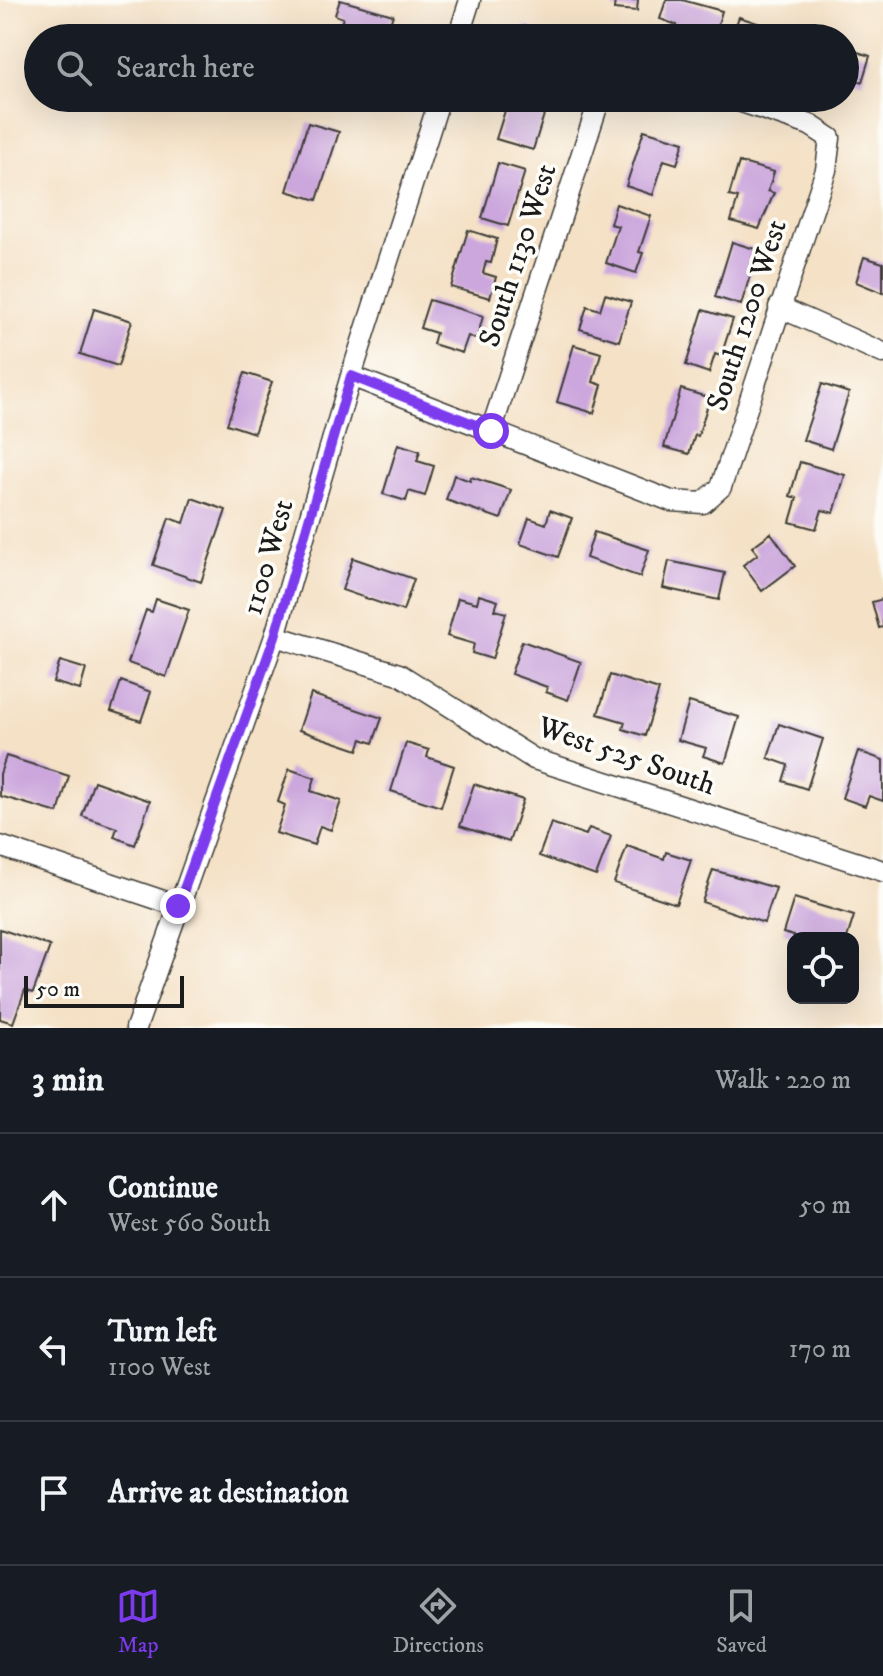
<!DOCTYPE html>
<html lang="en">
<head>
<meta charset="utf-8">
<style>
	:root { --surface:#171b24; --page:#242831; --text:#f1f3f6; --muted:#9ea1a6; --line:#363941; --accent:#7c3aed }
	body { margin:0; font-family:"IM FELL DW Pica",serif; background:var(--page); color:var(--text) }
	.controls { position:absolute; right:24px; bottom:24px; display:grid; overflow:hidden; border-radius:16px; box-shadow:0 8px 32px #0002 }
	.controls button { width:72px; height:72px; display:grid; place-items:center; padding:0; border:0; border-bottom:2px solid var(--line); background:var(--surface); color:var(--text); font:40px sans-serif }
	.scale { position:absolute; left:24px; bottom:20px; width:160px; box-sizing:border-box; padding-left:8px; border:4px solid #1c1c1c; border-top:0; font-size:22px; line-height:28px; white-space:nowrap; color:#1c1c1c; -webkit-text-stroke:6px #fdfcf7; paint-order:stroke }
	.stop { position:absolute; width:24px; height:24px; margin:-18px; border:6px solid #7c3aed; border-radius:50%; background:#fff }
	.stop.end { background:#7c3aed; border-color:#fff; box-shadow:0 2px 8px #0008 }
	.list { margin:0; padding:0; list-style:none }
	h2 { display:flex; justify-content:space-between; align-items:center; height:104px; margin:0; padding:0 32px; font-size:34px }
	h2 small { font-size:26px; font-weight:400; color:var(--muted) }
	.list li { display:grid; grid-template-columns:52px 1fr auto; gap:24px; align-items:center; box-sizing:border-box; height:144px; padding:0 32px; border-top:2px solid var(--line) }
	.list b { display:block; font-size:30px; white-space:nowrap }
	.list p { margin:0; font-size:26px; white-space:nowrap; color:var(--muted) }
	.list em { font-size:26px; font-style:normal; color:var(--muted) }
	.icon { flex:none; width:44px; height:44px; fill:none; stroke:currentColor; stroke-width:2; stroke-linecap:round; stroke-linejoin:round }
	.map { position:relative; flex:none; width:883px; height:1028px; overflow:hidden }
	.search { position:absolute; background:var(--surface); box-shadow:0 8px 32px #0002; left:24px; right:24px; top:24px; height:88px; display:flex; align-items:center; gap:20px; box-sizing:border-box; padding:0 28px; border-radius:44px; color:var(--muted); font-size:30px }
	.sheet { height:536px; background:var(--surface) }
	nav { display:flex; justify-content:space-around; align-items:center; box-sizing:border-box; height:112px; border-top:2px solid var(--line); background:var(--surface); font-size:22px; color:var(--muted) }
	nav a { display:grid; justify-items:center; gap:4px }
	nav .on { color:var(--accent) }
	.map>svg:first-child { display:block }
	.building { fill:#cca7dd }
	.lines { fill:none; stroke-linecap:round; stroke-linejoin:round }
	.minor-casing { stroke:#3c3a36; stroke-width:23 }
	.minor { stroke:#fff; stroke-width:20 }
	.route { stroke:#7c3aed; stroke-width:10 }
	.labels { text-anchor:middle; stroke-width:7; stroke-linejoin:round; paint-order:stroke }
	.street-label { font-size:30px; fill:#1c1c1c; stroke:#fdfcf7 }
</style>
</head>
<body>
<div class="map">
<svg width="883" height="1028" viewBox="0 0 883 1028">
	<rect width="100%" height="100%" fill="#fdfcf7"/>
	<filter id="ink" filterUnits="userSpaceOnUse"><feTurbulence type="fractalNoise" baseFrequency=".0125" numOctaves="2"/><feDisplacementMap in="SourceGraphic" scale="16" xChannelSelector="R" yChannelSelector="G"/><feConvolveMatrix kernelMatrix="1 2 1 2 8 2 1 2 1" color-interpolation-filters="sRGB"/></filter>
	<filter id="wash" filterUnits="userSpaceOnUse"><feTurbulence type="fractalNoise" baseFrequency=".006" numOctaves="4" result="noise"/><feDisplacementMap in="SourceGraphic" scale="32" xChannelSelector="R" yChannelSelector="G"/><feGaussianBlur stdDeviation="1.8" result="paint"/><feColorMatrix in="noise" values="0 0 0 0 0 0 0 0 0 0 0 0 0 0 0 0 0 1.4 0 .05"/><feComposite in="paint" operator="in"/></filter>
	<g filter="url(#wash)">
		<rect width="100%" height="100%" fill="#f4e1c6"/>
		<g id="blocks">
			<path class="building" d="M340,0L393,15L385,38H336L343,18L335,15Z
				M615,0H638L637,11L614,9Z
				M666,0H682L722,11L714,38L694,32L692,35L675,30L677,25L660,19Z
				M739,17L794,35L793,38H731Z
				M525,26L553,38H520Z
				M845,48L870,56L862,82L845,76Z
				M509,98H524L547,105L533,150L496,139Z
				M308,123L339,132L317,200L287,191Z
				M644,130L684,142L677,164L664,160L653,195L626,186Z
				M739,162L774,172L768,191L774,193L759,229L731,221L738,198L729,196Z
				M498,163L525,171L508,226L482,218Z
				M616,204L651,216L639,252L643,253L636,273L606,263L618,226L610,224Z
				M468,230L497,239L491,263L486,262L483,273L496,277L490,298L451,287Z
				M732,242L758,250L741,305L715,297Z
				M864,257L883,263V293L856,282Z
				M605,294L631,302L619,341L580,329L587,306L600,310Z
				M429,300L483,316L477,339L468,336L462,353L433,344L436,333L420,328Z
				M94,309L132,321L118,366L80,354Z
				M703,310L733,319L721,356L715,354L709,373L686,365Z
				M574,345L601,353L593,382L602,385L594,413L557,402Z
				M245,373L272,382L254,433L227,424Z
				M822,384L849,393L831,449L803,440Z
				M681,389L710,398L698,436L695,435L689,454L664,447Z
				M398,444L420,451L417,461L434,466L425,496L409,491L406,501L383,494Z
				M800,462L845,475L834,513L822,510L816,529L790,522L797,498L790,496Z
				M454,475L470,481L471,477L511,490L501,519L446,500Z
				M192,498L226,510L201,582L153,565L169,518L184,523Z
				M550,510L572,518L558,557L520,544L529,518L546,524Z
				M594,532L649,550L640,577L586,558Z
				M771,533L795,566L762,591L743,565L758,554L752,547Z
				M353,558L414,579L403,611L342,590Z
				M669,561L725,573L719,600L663,588Z
				M479,595L498,601L495,610L506,613L492,659L472,653L474,644L447,636L458,598L477,603Z
				M156,599L189,610L166,677L128,663L146,610L152,612Z
				M883,599V627L879,628L872,602Z
				M522,641L581,662L568,700L546,692L547,687L511,674Z
				M60,661L86,669L80,690L53,682Z
				M610,675L659,690L645,736L623,729L625,722L598,714Z
				M121,681L151,692L141,721L111,711Z
				M311,694L382,718L373,743L362,739L358,750L299,730Z
				M689,702L739,717L725,763L703,756L706,748L678,740Z
				M779,724L823,739L807,789L783,781L788,765L768,758Z
				M406,743L429,750L427,757L454,766L441,807L391,791Z
				M858,751L883,760V801L869,796L865,806L842,798Z
				M6,756L69,776L58,813L0,796V774Z
				M289,769L315,778L311,791L341,801L331,830L320,826L314,845L276,833L285,805L278,802Z
				M94,781L150,801L135,845L114,837L117,828L82,816Z
				M474,784L523,800L509,842L460,826Z
				M551,823L586,835L589,828L611,836L596,876L539,856Z
				M627,846L664,859L666,852L691,860L676,904L614,883Z
				M713,870L776,888L764,923L702,902Z
				M794,898L854,916L847,938H801L783,933Z
				M0,929L50,946L33,993L25,990L13,1023L0,1019Z"/>
		</g>
	</g>
	<g filter="url(#ink)">
		<use href="#blocks" fill-opacity="0" stroke="#3c3a36" stroke-width="2"/>
		<g class="lines">
			<defs>
				<path id="minor" d="M458,38L470,0
					M779,307L883,353
					M351,376L671,501L703,503L721,487L826,170L830,138L810,125L730,98
					M491,431L600,98
					M275,636L399,674L534,759L883,871
					M0,846L178,906
					M136,1028L275,636L351,376L440,98"/>
			</defs>
			<use href="#minor" class="minor-casing"/>
			<use href="#minor" class="minor"/>
		</g>
	</g>
	<g class="lines" filter="url(#ink)">
		<path class="route" d="M178,906L275,636L351,376L491,431"/>
	</g>
	<g class="labels">
		<g class="street-label">
			<text transform="translate(517 255) rotate(-72)" y="10">South 1130 West</text>
			<text transform="translate(746 315) rotate(-72)" y="10">South 1200 West</text>
			<text transform="translate(267 557) rotate(-74)" y="10">1100 West</text>
			<text transform="translate(627 755) rotate(19)" y="10">West 525 South</text>
		</g>
	</g>
</svg>
<div class="controls">
<button><svg class="icon" aria-label="locate" viewBox="0 0 24 24"><circle cx="12" cy="12" r="6"/><path d="M12 2v4M12 18v4M2 12h4M18 12h4"/></svg></button>
</div>
<div class="scale">50 m</div>
<div class="stop" style="left:491px;top:431px"></div>
<div class="stop end" style="left:178px;top:906px"></div>
<div class="search"><svg class="icon" aria-label="search" viewBox="0 0 24 24"><circle cx="10" cy="10" r="6"/><path d="M15 15l6 6"/></svg>Search here</div>
</div>
<section class="sheet">
<h2>3 min<small>Walk · 220 m</small></h2>
<ul class="list">
<li><svg class="icon" aria-label="ahead" viewBox="0 0 24 24"><path d="M12 20V5M6 11l6-6 6 6"/></svg><div><b>Continue</b><p>West 560 South</p></div><em>50 m</em></li>
<li><svg class="icon" aria-label="left" viewBox="0 0 24 24"><path d="M17 20v-9H6M10 6l-5 5 5 5"/></svg><div><b>Turn left</b><p>1100 West</p></div><em>170 m</em></li>
<li><svg class="icon" aria-label="arrive" viewBox="0 0 24 24"><path d="M6 21V4h12l-3 4 3 4H6"/></svg><div><b>Arrive at destination</b></div></li>
</ul>
</section>
<nav>
<a class="on"><svg class="icon" aria-label="map" viewBox="0 0 24 24"><path d="M3 6l6-2 6 2 6-2v14l-6 2-6-2-6 2zM9 4v14M15 6v14"/></svg>Map</a>
<a><svg class="icon" aria-label="directions" viewBox="0 0 24 24"><path d="M12 3l9 9-9 9-9-9zM9 14v-3h6M13 9l2 2-2 2"/></svg>Directions</a>
<a><svg class="icon" aria-label="saved" viewBox="0 0 24 24"><path d="M7 4h10v16l-5-4-5 4z"/></svg>Saved</a>
</nav>
</body>
</html>
